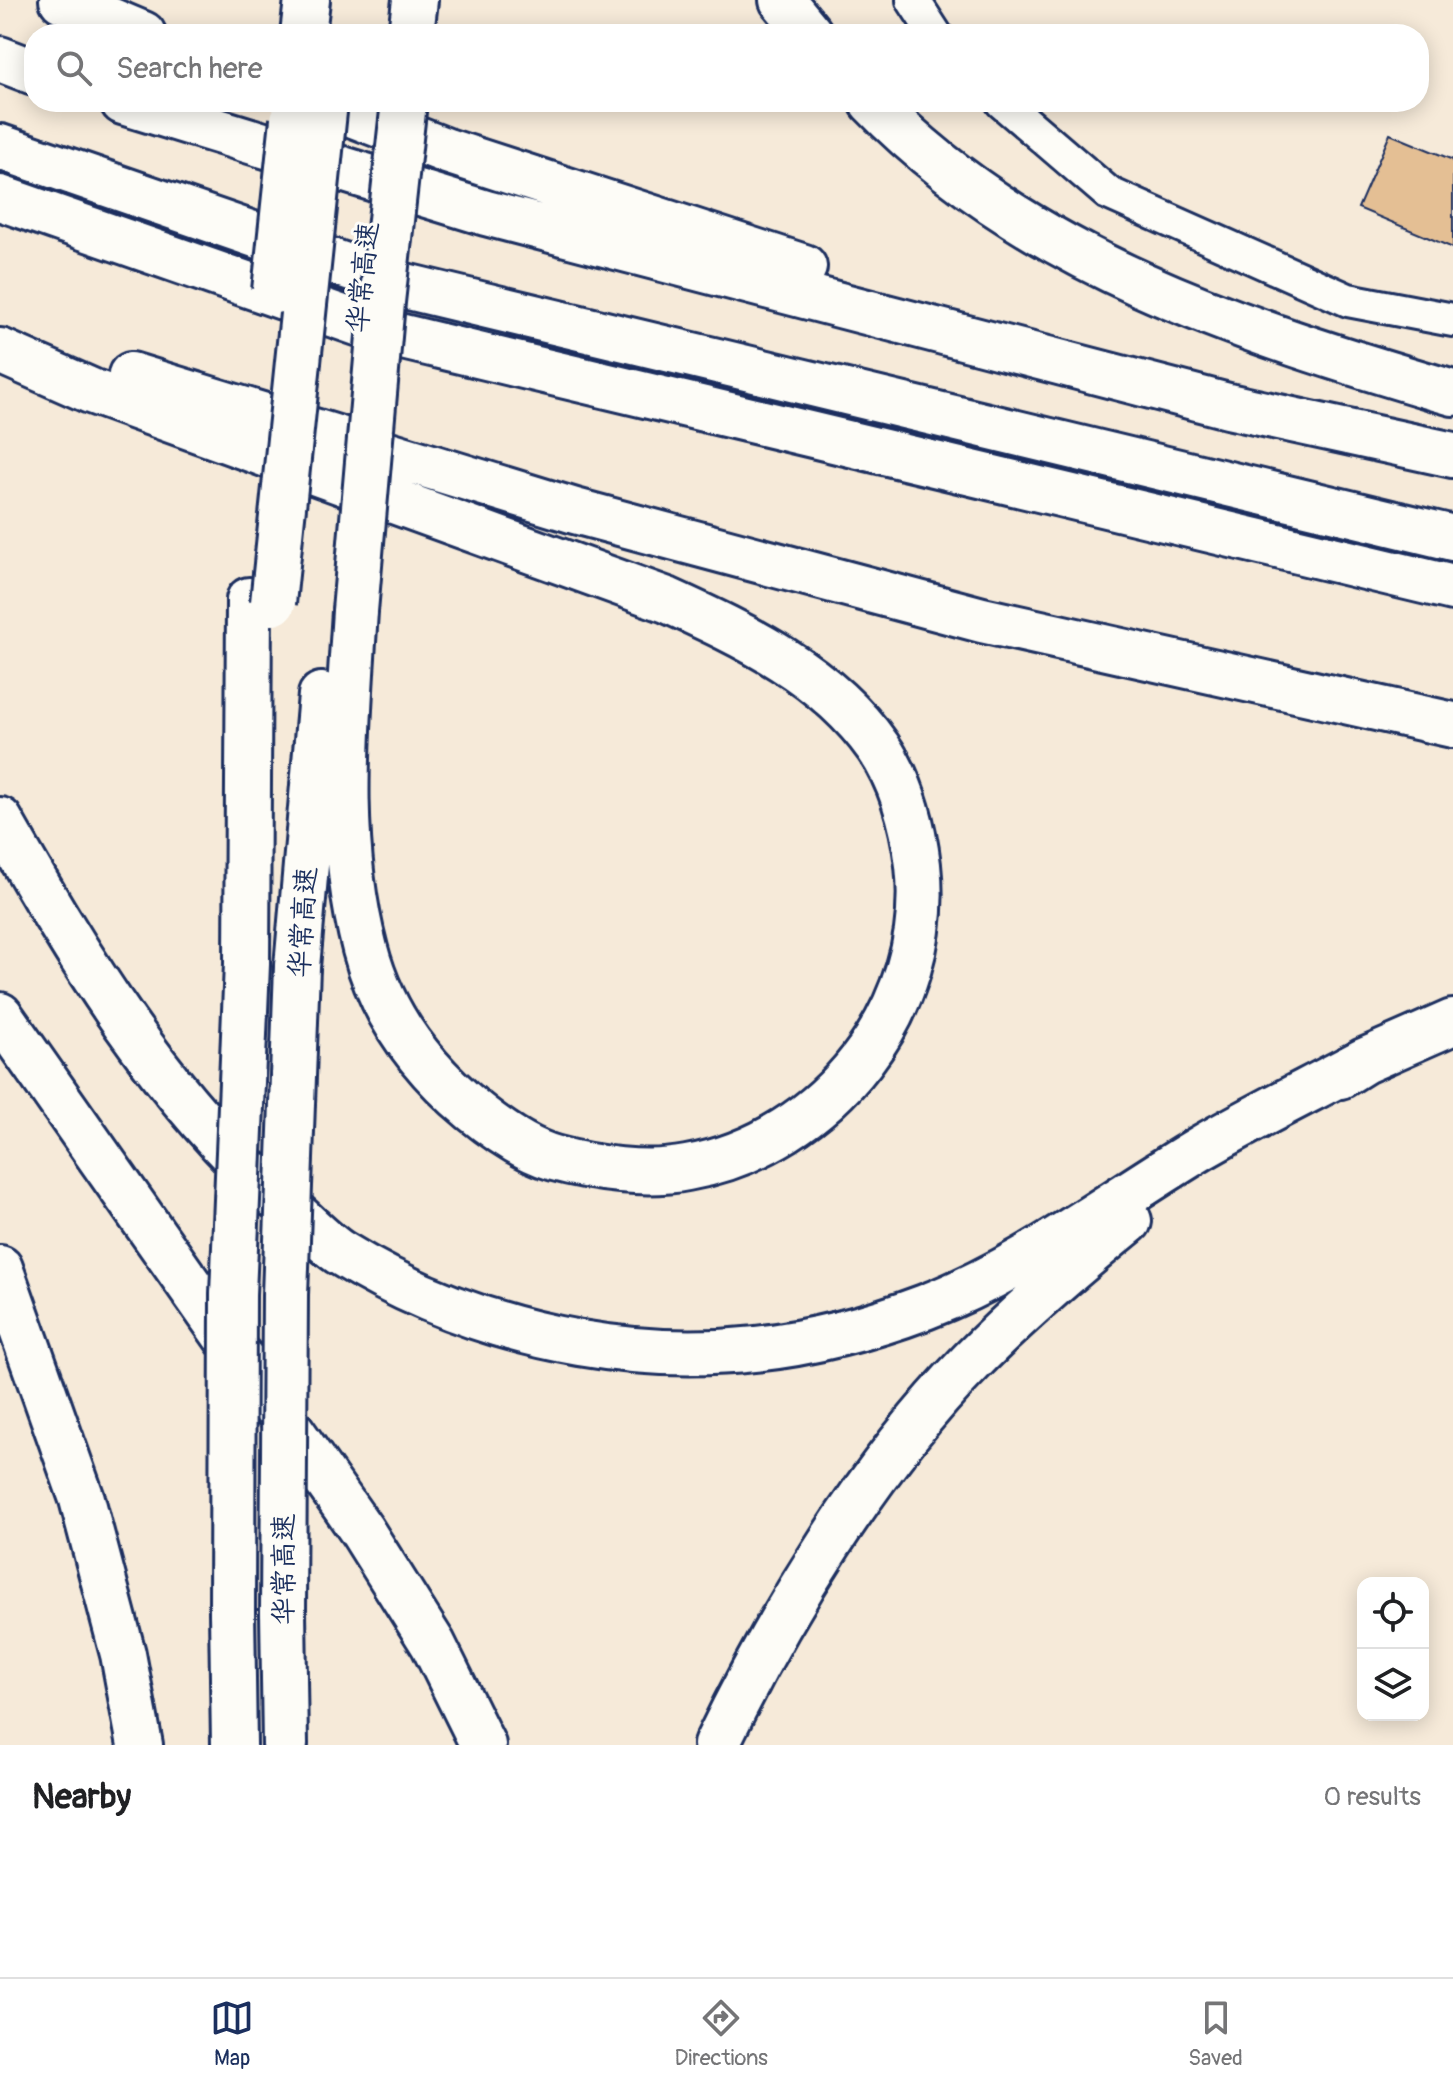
<!DOCTYPE html>
<html lang="en">
<head>
<meta charset="utf-8">
<style>
	:root { --surface:#fff; --page:#f6f6f6; --text:#202124; --muted:#757577; --line:#e0e0e0; --accent:#1b2f5e }
	body { margin:0; font-family:Pangolin,"LXGW WenKai TC",sans-serif; background:var(--page); color:var(--text) }
	.controls { position:absolute; right:24px; bottom:24px; display:grid; overflow:hidden; border-radius:16px; box-shadow:0 4px 20px #0003 }
	.controls button { width:72px; height:72px; display:grid; place-items:center; padding:0; border:0; border-bottom:2px solid var(--line); background:var(--surface); color:var(--text); font:40px sans-serif }
	.list { margin:0; padding:0; list-style:none }
	h2 { display:flex; justify-content:space-between; align-items:center; height:104px; margin:0; padding:0 32px; font-size:34px }
	h2 small { font-size:26px; font-weight:400; color:var(--muted) }
	.icon { flex:none; width:44px; height:44px; fill:none; stroke:currentColor; stroke-width:2; stroke-linecap:round; stroke-linejoin:round }
	.map { position:relative; flex:none; width:1453px; height:1745px; overflow:hidden }
	.search { position:absolute; background:var(--surface); box-shadow:0 4px 20px #0003; left:24px; right:24px; top:24px; height:88px; display:flex; align-items:center; gap:20px; box-sizing:border-box; padding:0 28px; border-radius:32px; color:var(--muted); font-size:30px }
	.sheet { height:232px; background:var(--surface) }
	nav { display:flex; justify-content:space-around; align-items:center; box-sizing:border-box; height:112px; border-top:2px solid var(--line); background:var(--surface); font-size:22px; color:var(--muted) }
	nav a { display:grid; justify-items:center; gap:4px }
	nav .on { color:var(--accent) }
	.map>svg:first-child { display:block }
	.building { fill:#e4bf94; stroke:#1b2f5e; stroke-width:2 }
	.lines { fill:none; stroke-linecap:round; stroke-linejoin:round }
	.minor-casing { stroke:#1b2f5e; stroke-width:38 }
	.motorway-casing { stroke:#1b2f5e; stroke-width:50 }
	.minor { stroke:#fdfcf7; stroke-width:32 }
	.motorway { stroke:#fdfcf7; stroke-width:44 }
	.motorway-bridge-casing { stroke:#1b2f5e; stroke-width:50; stroke-linecap:butt }
	.motorway-bridge { stroke:#fdfcf7; stroke-width:44 }
	.labels { text-anchor:middle; stroke-width:6; stroke-linejoin:round; paint-order:stroke }
	.street-label { font-size:28px; fill:#1b2f5e; stroke:#fdfcf7 }
</style>
</head>
<body>
<div class="map">
<svg width="1453" height="1745" viewBox="0 0 1453 1745">
	<rect width="100%" height="100%" fill="#f6ead9"/>
	<filter id="ink" filterUnits="userSpaceOnUse"><feTurbulence type="fractalNoise" baseFrequency=".0125" numOctaves="2"/><feDisplacementMap in="SourceGraphic" scale="16" xChannelSelector="R" yChannelSelector="G"/><feConvolveMatrix kernelMatrix="1 2 1 2 8 2 1 2 1" color-interpolation-filters="sRGB"/></filter>
	<g filter="url(#ink)">
		<path class="building" d="M1390,134L1453,160V248L1358,208Z"/>
		<g class="lines">
			<defs>
				<path id="minor" d="M913,0L935,34
					M1002,102L1108,193L1348,300L1453,320"/>
				<path id="motorway" d="M62,0L143,34
					M782,0L810,34
					M303,34L307,0
					M411,34L415,0
					M0,59L34,72
					M123,102L486,213L1228,406L1453,455
					M320,102L447,151L804,267
					M872,102C1026,262 1245,332 1453,393
					M0,147L401,285L1453,538
					M0,198L386,333L1453,588
					M0,351L91,391L667,600C746,636 827,674 878,747C902,782 913,824 918,865C934,1008 828,1143 687,1168C647,1176 594,1169 554,1158C526,1150 495,1128 473,1110C421,1067 382,1015 365,949C336,838 348,725 355,611
					M131,375L575,511L982,620L1453,725
					M0,820C79,959 161,1096 282,1202C301,1218 319,1238 339,1252C413,1298 494,1328 580,1343C701,1364 811,1350 925,1307C1024,1269 1111,1202 1201,1148C1254,1117 1310,1090 1364,1061
					M247,964L249,600
					M297,967L321,695
					M0,1015L362,1531L433,1644L483,1745
					M1340,1076L1364,1061L1453,1022
					M0,1268L82,1499L123,1654L140,1745
					M232,1612L234,1745
					M283,1612L285,1745
					M716,1745C778,1616 870,1465 971,1362C1020,1312 1074,1266 1129,1221"/>
			</defs>
			<use href="#minor" class="minor-casing"/>
			<use href="#motorway" class="motorway-casing"/>
			<use href="#minor" class="minor"/>
			<use href="#motorway" class="motorway"/>
			<defs>
				<path id="motorway-bridge" d="M275,291L293,120
					M273,603L325,102
					M355,611L382,302L404,102
					M232,1612L233,1294L247,964
					M283,1612L285,1295L297,967"/>
			</defs>
			<use href="#motorway-bridge" class="motorway-bridge-casing"/>
			<use href="#motorway-bridge" class="motorway-bridge"/>
		</g>
	</g>
	<g class="labels">
		<g class="street-label">
			<text transform="translate(362 277) rotate(-84)" y="10">华常高速</text>
			<text transform="translate(302 922) rotate(-86)" y="10">华常高速</text>
			<text transform="translate(283 1569) rotate(-90)" y="10">华常高速</text>
		</g>
	</g>
</svg>
<div class="controls">
<button><svg class="icon" aria-label="locate" viewBox="0 0 24 24"><circle cx="12" cy="12" r="6"/><path d="M12 2v4M12 18v4M2 12h4M18 12h4"/></svg></button>
<button><svg class="icon" aria-label="layers" viewBox="0 0 24 24"><path d="M12 4l9 5-9 5-9-5zM3 14l9 5 9-5"/></svg></button>
</div>
<div class="search"><svg class="icon" aria-label="search" viewBox="0 0 24 24"><circle cx="10" cy="10" r="6"/><path d="M15 15l6 6"/></svg>Search here</div>
</div>
<section class="sheet">
<h2>Nearby<small>0 results</small></h2>
<ul class="list">
</ul>
</section>
<nav>
<a class="on"><svg class="icon" aria-label="map" viewBox="0 0 24 24"><path d="M3 6l6-2 6 2 6-2v14l-6 2-6-2-6 2zM9 4v14M15 6v14"/></svg>Map</a>
<a><svg class="icon" aria-label="directions" viewBox="0 0 24 24"><path d="M12 3l9 9-9 9-9-9zM9 14v-3h6M13 9l2 2-2 2"/></svg>Directions</a>
<a><svg class="icon" aria-label="saved" viewBox="0 0 24 24"><path d="M7 4h10v16l-5-4-5 4z"/></svg>Saved</a>
</nav>
</body>
</html>
